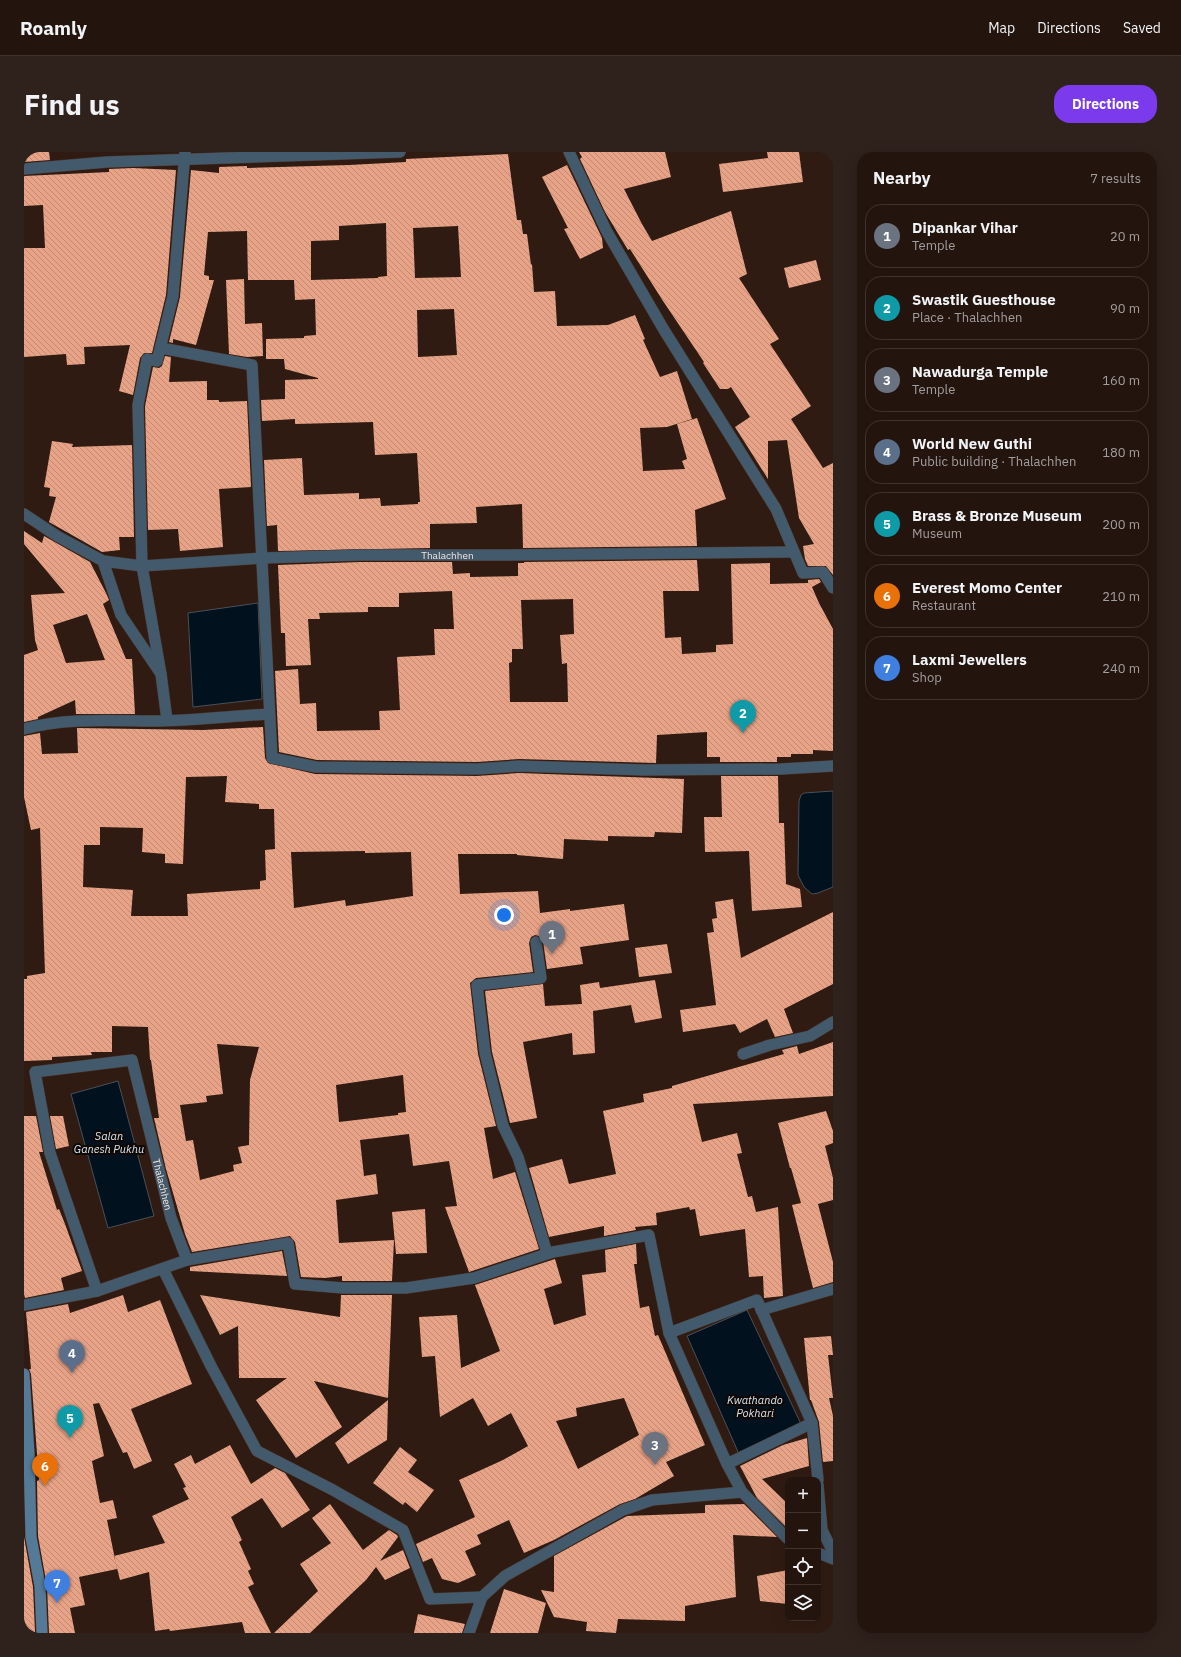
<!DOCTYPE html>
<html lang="en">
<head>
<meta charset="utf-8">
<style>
	:root { --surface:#23140e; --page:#2f211c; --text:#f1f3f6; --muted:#a39e9e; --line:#40332e; --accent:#7c3aed }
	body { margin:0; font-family:"IBM Plex Sans",sans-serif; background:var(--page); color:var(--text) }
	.controls { position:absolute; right:12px; bottom:12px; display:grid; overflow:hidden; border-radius:8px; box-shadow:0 4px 16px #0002 }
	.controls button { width:36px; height:36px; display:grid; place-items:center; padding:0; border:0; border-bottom:1px solid var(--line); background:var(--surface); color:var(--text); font:20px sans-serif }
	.you { position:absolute; left:480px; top:763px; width:14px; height:14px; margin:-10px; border:3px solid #fff; border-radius:50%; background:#1a73e8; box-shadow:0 0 0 6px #1a73e833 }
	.badge { display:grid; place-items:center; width:26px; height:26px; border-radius:50%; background:var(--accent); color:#fff; font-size:13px; font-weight:700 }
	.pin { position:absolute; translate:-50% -33px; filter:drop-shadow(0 1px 2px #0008) }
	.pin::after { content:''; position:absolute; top:21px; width:14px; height:12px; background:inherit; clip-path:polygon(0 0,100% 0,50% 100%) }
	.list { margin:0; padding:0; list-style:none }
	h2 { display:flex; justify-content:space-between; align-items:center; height:52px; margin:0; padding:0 16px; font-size:17px }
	h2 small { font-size:13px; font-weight:400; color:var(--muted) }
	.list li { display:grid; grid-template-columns:26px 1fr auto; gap:12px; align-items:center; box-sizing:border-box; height:64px; margin:0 8px 8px; padding:0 8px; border:1px solid var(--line); border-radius:16px }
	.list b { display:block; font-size:15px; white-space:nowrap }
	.list p { margin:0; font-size:13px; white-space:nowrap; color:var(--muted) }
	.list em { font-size:13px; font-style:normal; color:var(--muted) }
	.icon { flex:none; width:22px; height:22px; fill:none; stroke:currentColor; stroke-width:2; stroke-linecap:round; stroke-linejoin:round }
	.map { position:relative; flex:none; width:809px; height:1481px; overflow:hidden; border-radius:16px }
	header { display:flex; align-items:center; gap:24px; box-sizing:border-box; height:56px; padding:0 20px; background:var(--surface); border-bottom:1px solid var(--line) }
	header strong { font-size:19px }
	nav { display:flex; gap:22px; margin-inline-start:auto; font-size:14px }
	.intro { display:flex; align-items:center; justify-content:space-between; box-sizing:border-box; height:96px; padding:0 24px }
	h1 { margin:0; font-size:28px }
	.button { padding:10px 18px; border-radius:16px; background:var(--accent); color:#fff; font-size:14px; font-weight:700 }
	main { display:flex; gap:24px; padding:0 24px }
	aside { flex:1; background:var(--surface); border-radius:16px; box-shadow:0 4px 16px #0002 }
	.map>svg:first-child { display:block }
	.water { fill:#01111e; stroke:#495058 }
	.building { fill:url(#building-back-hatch); fill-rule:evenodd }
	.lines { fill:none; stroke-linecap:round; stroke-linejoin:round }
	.service-casing { stroke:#4a372f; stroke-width:12 }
	.minor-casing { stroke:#4a372f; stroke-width:12 }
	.secondary-casing { stroke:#4a372f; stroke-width:12 }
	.service { stroke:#435a6c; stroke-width:11 }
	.minor { stroke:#435a6c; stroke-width:11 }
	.secondary { stroke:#557a97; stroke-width:11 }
	.labels { text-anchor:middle; stroke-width:4; stroke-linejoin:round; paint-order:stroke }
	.street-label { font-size:10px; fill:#f2e4de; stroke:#100805 }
	.water-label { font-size:11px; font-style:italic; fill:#d6e5f2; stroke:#100805 }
</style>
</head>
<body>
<header>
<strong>Roamly</strong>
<nav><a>Map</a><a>Directions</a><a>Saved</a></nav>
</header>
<div class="intro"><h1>Find us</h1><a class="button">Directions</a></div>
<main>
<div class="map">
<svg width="809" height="1481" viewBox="0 0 809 1481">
	<defs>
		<pattern id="building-back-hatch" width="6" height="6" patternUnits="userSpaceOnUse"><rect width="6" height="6" fill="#e8a387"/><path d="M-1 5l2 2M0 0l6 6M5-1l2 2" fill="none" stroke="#c08b76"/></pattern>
	</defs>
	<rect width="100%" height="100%" fill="#2f1b12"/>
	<path class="water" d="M234,451L238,547L169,555L164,461Z
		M809,639V735L794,741L788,742L780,735L774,723L775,649L777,643L780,641Z
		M94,929L130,1064L84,1076L47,942Z
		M723,1158L777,1272L715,1302L663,1184Z"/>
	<path class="building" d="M0,0H25L26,8L0,10Z
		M555,0H641L647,25L600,37L618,72L628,89L707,59L723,122L715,126L755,187L746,192L787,254L767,267L799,316L809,311V423L802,414H784L781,407L779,394L790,392L775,366L763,288L744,289V327L711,275L726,265L707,235L704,237H696L679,211L680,210L639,149L606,97L604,98L581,60L556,7L558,5Z
		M743,0H775L779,30L699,40L695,12L744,6Z
		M484,2L493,68H497L499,82H503L507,113L508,112L510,140L531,139L533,174L584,173L611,163L621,187L619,188L636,225L653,219L668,267L643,275L616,276L619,319L661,317L658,309L663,307L653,272L673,266L702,347L671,358L673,394L499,396L498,352L452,355L453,371L406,372V396L254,399L253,373L243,374L240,308L278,306L280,343L335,341V347L356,346L357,354L394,352V350H396L393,301L351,303L349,270L271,272V267L238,269L237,248L261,247V228L294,227V226L261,217L260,207H242V187L280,186V184L292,183L291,147L271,148L270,128H224L223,79L184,80L180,123L185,124V128H190L172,193L149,187V191L145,190L156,145L167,18L195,21V15L223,14V16L325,13L382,10V7ZM362,71L363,124L354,125V126L287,128V89L315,88V74ZM434,74L437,125L391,126L389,76ZM430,157L433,203L394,205L393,158Z
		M543,13L578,86L579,96L556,107L540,77L544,76L518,25Z
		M109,16L152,18L142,143L128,201H120L116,206L109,243L95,239L106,193L60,195L61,212L43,213L42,202L0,205V96H21L19,53L0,54V24L85,20V17Z
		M792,108L797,128L765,136L760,116Z
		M220,127L221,172L238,171L239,204L223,205L205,202L202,128Z
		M141,204L147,205L145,230L183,229V248H195V250L223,249L227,335L195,337L199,395L156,399L154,377L124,378L121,254L129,215L135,216L138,214Z
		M28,289L49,292L48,295L108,293L110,385H95L96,398L78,400L25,370L32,345L25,344L26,336L20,335Z
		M0,379L18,391L20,384L66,410L82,441L85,448L79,452L102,507H108L111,562H52L51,548L14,565V567L0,570V503L14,498L11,488L7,443L41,441L0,392ZM63,462L81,508L42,511L29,473Z
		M673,408L675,439H639L641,486L657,485L658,502L692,500V493L709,492L707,412L746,411V432L784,431V428L795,427L797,430L788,435L795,451L809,477V599L789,598V602H767V605H753V610H696V605H683V580L633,583L632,611L495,607L453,610L293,608L255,600L251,519L274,517L276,552L292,551L293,579L356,578L355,559L376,558L373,505L411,503L410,477H430L428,439L375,441V455H344V460L295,461L296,467H284L287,513L262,514L261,481H257L254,413L337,410H428L429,422L446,421V425L494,424V411H500V410ZM549,447L550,482L536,483L538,512L543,511L544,550H486L485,511L488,510V497H499L497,448Z
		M239,575L241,606L244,611L291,622L453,624L495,621L660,627L658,681L631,680L630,685L584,684V689L540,687L539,707L493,703V702H434L436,742L514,739L516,761L546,757V759L600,752L605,788L556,795L559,812L523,817L519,789L515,784L511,783L507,785L505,791L509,820L452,826L446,831L454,902L472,974L460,976L469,1027L491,1020L515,1097L445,1120L421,1055L433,1054L425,1009L389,1014L385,982L336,988L340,1024L352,1022L354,1042L312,1048L315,1091L370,1088L368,1129H318V1124L301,1126L277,1125L271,1090L266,1084L168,1100L161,1082L142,1017L130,966H135L127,908H126L124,875L88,874V900H67L68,903L28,905V908L0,909V827H3V824L21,821L16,676L7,678L0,645V584L16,581L18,602L54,601L53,576L179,578ZM203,624L201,650L235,652V657H250L251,697L241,698L242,728L236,729V737L163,742L164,764H107L109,738L59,735L60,693H76V675L119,676L118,700L141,702V711L159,712L162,625ZM341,699V701L387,700L389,744L322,754L321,748L270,756L267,700ZM193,892L235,895L226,928L225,993L214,995L218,1011L209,1013L210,1019L176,1028L169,988L162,989L156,953L183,950L182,944L199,942ZM379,923L382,960L374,961V963L315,970L312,933Z
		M697,624H754L755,671H760L762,732L776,737L778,755L728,759L725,699L681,700L680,665H698Z
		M709,747L717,806L809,760V832L760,857L769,881L751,885L743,867L716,881L711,872L659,880L656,858L692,853L683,781L690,780L688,767L693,766L691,750Z
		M643,792L648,821L615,825L611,796Z
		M631,828L638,866L611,871L607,853L569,859L571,901L549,903L548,881L499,890L513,966L486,971L468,900L461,839L519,832L521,854L558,852L556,833L575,830L576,836Z
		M809,890V944L669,952L678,990L713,981L718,1001L713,1002L724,1045L728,1044L732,1060L754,1055L759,1144L740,1146L739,1124L725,1125L721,1077L676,1084L671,1057L666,1058L665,1055L632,1061L633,1073L611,1075L612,1078L580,1084V1074L525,1085L505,1016L538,1007L545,1032L592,1022L579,959L620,950L619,942L648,936V934L760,902L758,898L773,894L775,902Z
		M802,959L809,979V991L801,994L809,1026V1048L794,1052L809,1110V1130L789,1136L768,1053L777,1051L767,1016H766L754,971Z
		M0,964H12L19,1000H15L33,1058L35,1057L41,1072L58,1119L37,1126L40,1138L1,1146L0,1142Z
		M26,964H39L45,994L32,997Z
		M401,1057L403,1101L372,1102L368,1060Z
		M612,1092L613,1112H610L616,1156L625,1154L631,1184L634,1183L681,1293L642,1310L650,1324L611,1347L596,1352L530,1388L500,1401L485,1368L453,1383L457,1392L441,1399L452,1423L434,1431L418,1427L408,1406L399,1410L392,1392L451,1365L435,1328L479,1308L504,1294L487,1261L464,1274L449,1246L416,1265L411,1204L398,1205L395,1165L433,1163L437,1216L476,1199L451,1133L531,1107L538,1131L520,1137L530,1173L562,1163L558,1123L582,1120L581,1098ZM600,1246L615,1283L554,1317L532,1269L553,1264L552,1256Z
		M258,1099L263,1124L166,1119V1115Z
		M99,1143L104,1160L136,1148L168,1232L107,1257L128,1309L110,1317L103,1300L99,1301L75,1251L69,1252L80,1304L68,1309L76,1351L89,1348L93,1366L83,1368L93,1417L55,1425L61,1453L46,1456L51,1481H25L23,1434L14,1384L13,1329L15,1328L7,1222L5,1217H7L2,1160L44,1152L46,1161Z
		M176,1143L316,1165L317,1143H368L364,1246L290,1229L318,1275L272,1306L232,1248L263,1226H215L214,1174L196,1183Z
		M807,1184L809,1203H804L809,1246H805L809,1264V1309L799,1310L795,1270L787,1248H786L780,1186Z
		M364,1248L363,1288L324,1312L311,1291Z
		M783,1286L785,1314L738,1327L764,1352V1377L733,1346L716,1314L759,1293Z
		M206,1293L227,1332L251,1316L261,1321L286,1358L258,1376L238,1346L207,1365L218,1388L215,1390L227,1417L224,1419L230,1432L224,1435L247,1481H221L218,1470L146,1479L145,1477L131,1479L125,1420L96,1428L90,1404L141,1391L128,1364L165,1347L159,1336L162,1335L150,1312L167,1303L171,1312Z
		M376,1295L393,1308L384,1320L410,1338L393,1360L381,1350L379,1353L349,1331Z
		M306,1352L339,1398L365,1378L373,1383L374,1385L356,1409L379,1398L386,1416L361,1428L352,1415L342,1428L286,1481H250L294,1439L276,1412L307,1391L288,1366Z
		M720,1352L753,1385L709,1383L712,1445L661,1454V1469L594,1467L592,1481L562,1479L563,1470L530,1465L517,1438L530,1440V1404L603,1364L681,1361V1353Z
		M0,1385L9,1435L11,1480L0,1481Z
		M764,1418V1452L736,1449L733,1424Z
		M480,1437L522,1451L514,1481H466Z
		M394,1462L441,1472L438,1481H390Z"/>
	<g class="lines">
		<defs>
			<path id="service" d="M139,1117L187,1214L233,1299L309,1338L379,1378L406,1447L458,1445"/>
			<g id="minor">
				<path d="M545,0L583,80L640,178L752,357L779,421L799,420L809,436"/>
				<path d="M0,17L83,10L376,0"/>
				<path d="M137,196L228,213L248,606L292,615L453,617L495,614L620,618L757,617L809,614"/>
				<path d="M0,362L33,384L79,409L97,463L137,522L143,568"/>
				<path id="s1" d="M79,409L118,414L239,406L337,403H485L769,400"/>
				<path d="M137,522L118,414L114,253L123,207L133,209L149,144L161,0"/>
				<path d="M0,577C43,565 92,569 136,569C173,568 209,564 245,562"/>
				<path d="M512,790L517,826L453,833L461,901L479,974L494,1005L523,1101"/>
				<path d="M719,902L746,893L786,884L809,870"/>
				<path id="s2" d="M73,1139L26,1001L11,920L108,908L147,1066L163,1108"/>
				<path d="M0,1153L73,1139L163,1108L264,1091L271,1132L319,1136H382L450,1126L529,1100L625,1083L645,1181L703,1312L718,1340L764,1387"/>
				<path d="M737,1158L809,1137"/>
				<path d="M645,1181L733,1148L788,1271L794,1328"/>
				<path d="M703,1312L788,1271"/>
				<path d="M794,1333L798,1378L809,1400"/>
				<path d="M794,1401L809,1407"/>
				<path d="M445,1481L458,1445L481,1424L599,1358L628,1348L718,1340"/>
			</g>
			<path id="secondary" d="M0,1222L5,1302L7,1385L16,1434L18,1481"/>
		</defs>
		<use href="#service" class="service-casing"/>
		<use href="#minor" class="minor-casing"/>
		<use href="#secondary" class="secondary-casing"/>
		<use href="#service" class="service"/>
		<use href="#minor" class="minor"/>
		<use href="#secondary" class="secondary"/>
	</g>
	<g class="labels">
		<g class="street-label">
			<text dy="4" stroke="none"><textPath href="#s1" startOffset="345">Thalachhen</textPath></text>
			<text dy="4" stroke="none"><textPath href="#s2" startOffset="454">Thalachhen</textPath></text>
		</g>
		<g class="water-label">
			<text x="85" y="988">Salan<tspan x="85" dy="13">Ganesh Pukhu</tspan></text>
			<text x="731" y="1252">Kwathando<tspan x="731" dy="13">Pokhari</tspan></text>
		</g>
	</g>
</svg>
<div class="controls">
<button>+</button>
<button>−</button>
<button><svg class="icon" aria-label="locate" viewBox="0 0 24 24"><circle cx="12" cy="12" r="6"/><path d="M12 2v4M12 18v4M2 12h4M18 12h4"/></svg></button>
<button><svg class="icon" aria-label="layers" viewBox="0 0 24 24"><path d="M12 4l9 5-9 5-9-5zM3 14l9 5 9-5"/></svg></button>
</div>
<div class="you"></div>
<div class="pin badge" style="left:528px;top:802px;background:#6b7280">1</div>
<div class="pin badge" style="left:719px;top:581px;background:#0f9aa8">2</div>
<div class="pin badge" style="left:631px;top:1313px;background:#6b7280">3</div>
<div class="pin badge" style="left:48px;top:1221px;background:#5c6f8a">4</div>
<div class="pin badge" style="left:46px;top:1286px;background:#0f9aa8">5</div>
<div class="pin badge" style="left:21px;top:1334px;background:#e8710a">6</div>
<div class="pin badge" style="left:33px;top:1451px;background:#3f7fe0">7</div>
</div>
<aside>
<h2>Nearby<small>7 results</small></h2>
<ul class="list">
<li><span class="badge" style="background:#6b7280">1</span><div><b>Dipankar Vihar</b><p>Temple</p></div><em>20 m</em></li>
<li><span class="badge" style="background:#0f9aa8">2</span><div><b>Swastik Guesthouse</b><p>Place · Thalachhen</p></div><em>90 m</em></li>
<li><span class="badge" style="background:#6b7280">3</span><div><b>Nawadurga Temple</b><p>Temple</p></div><em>160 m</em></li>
<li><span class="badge" style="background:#5c6f8a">4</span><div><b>World New Guthi</b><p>Public building · Thalachhen</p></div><em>180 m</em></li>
<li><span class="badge" style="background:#0f9aa8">5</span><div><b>Brass &amp; Bronze Museum</b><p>Museum</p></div><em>200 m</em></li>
<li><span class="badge" style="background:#e8710a">6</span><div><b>Everest Momo Center</b><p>Restaurant</p></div><em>210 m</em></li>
<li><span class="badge" style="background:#3f7fe0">7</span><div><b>Laxmi Jewellers</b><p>Shop</p></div><em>240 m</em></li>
</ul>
</aside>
</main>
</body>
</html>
